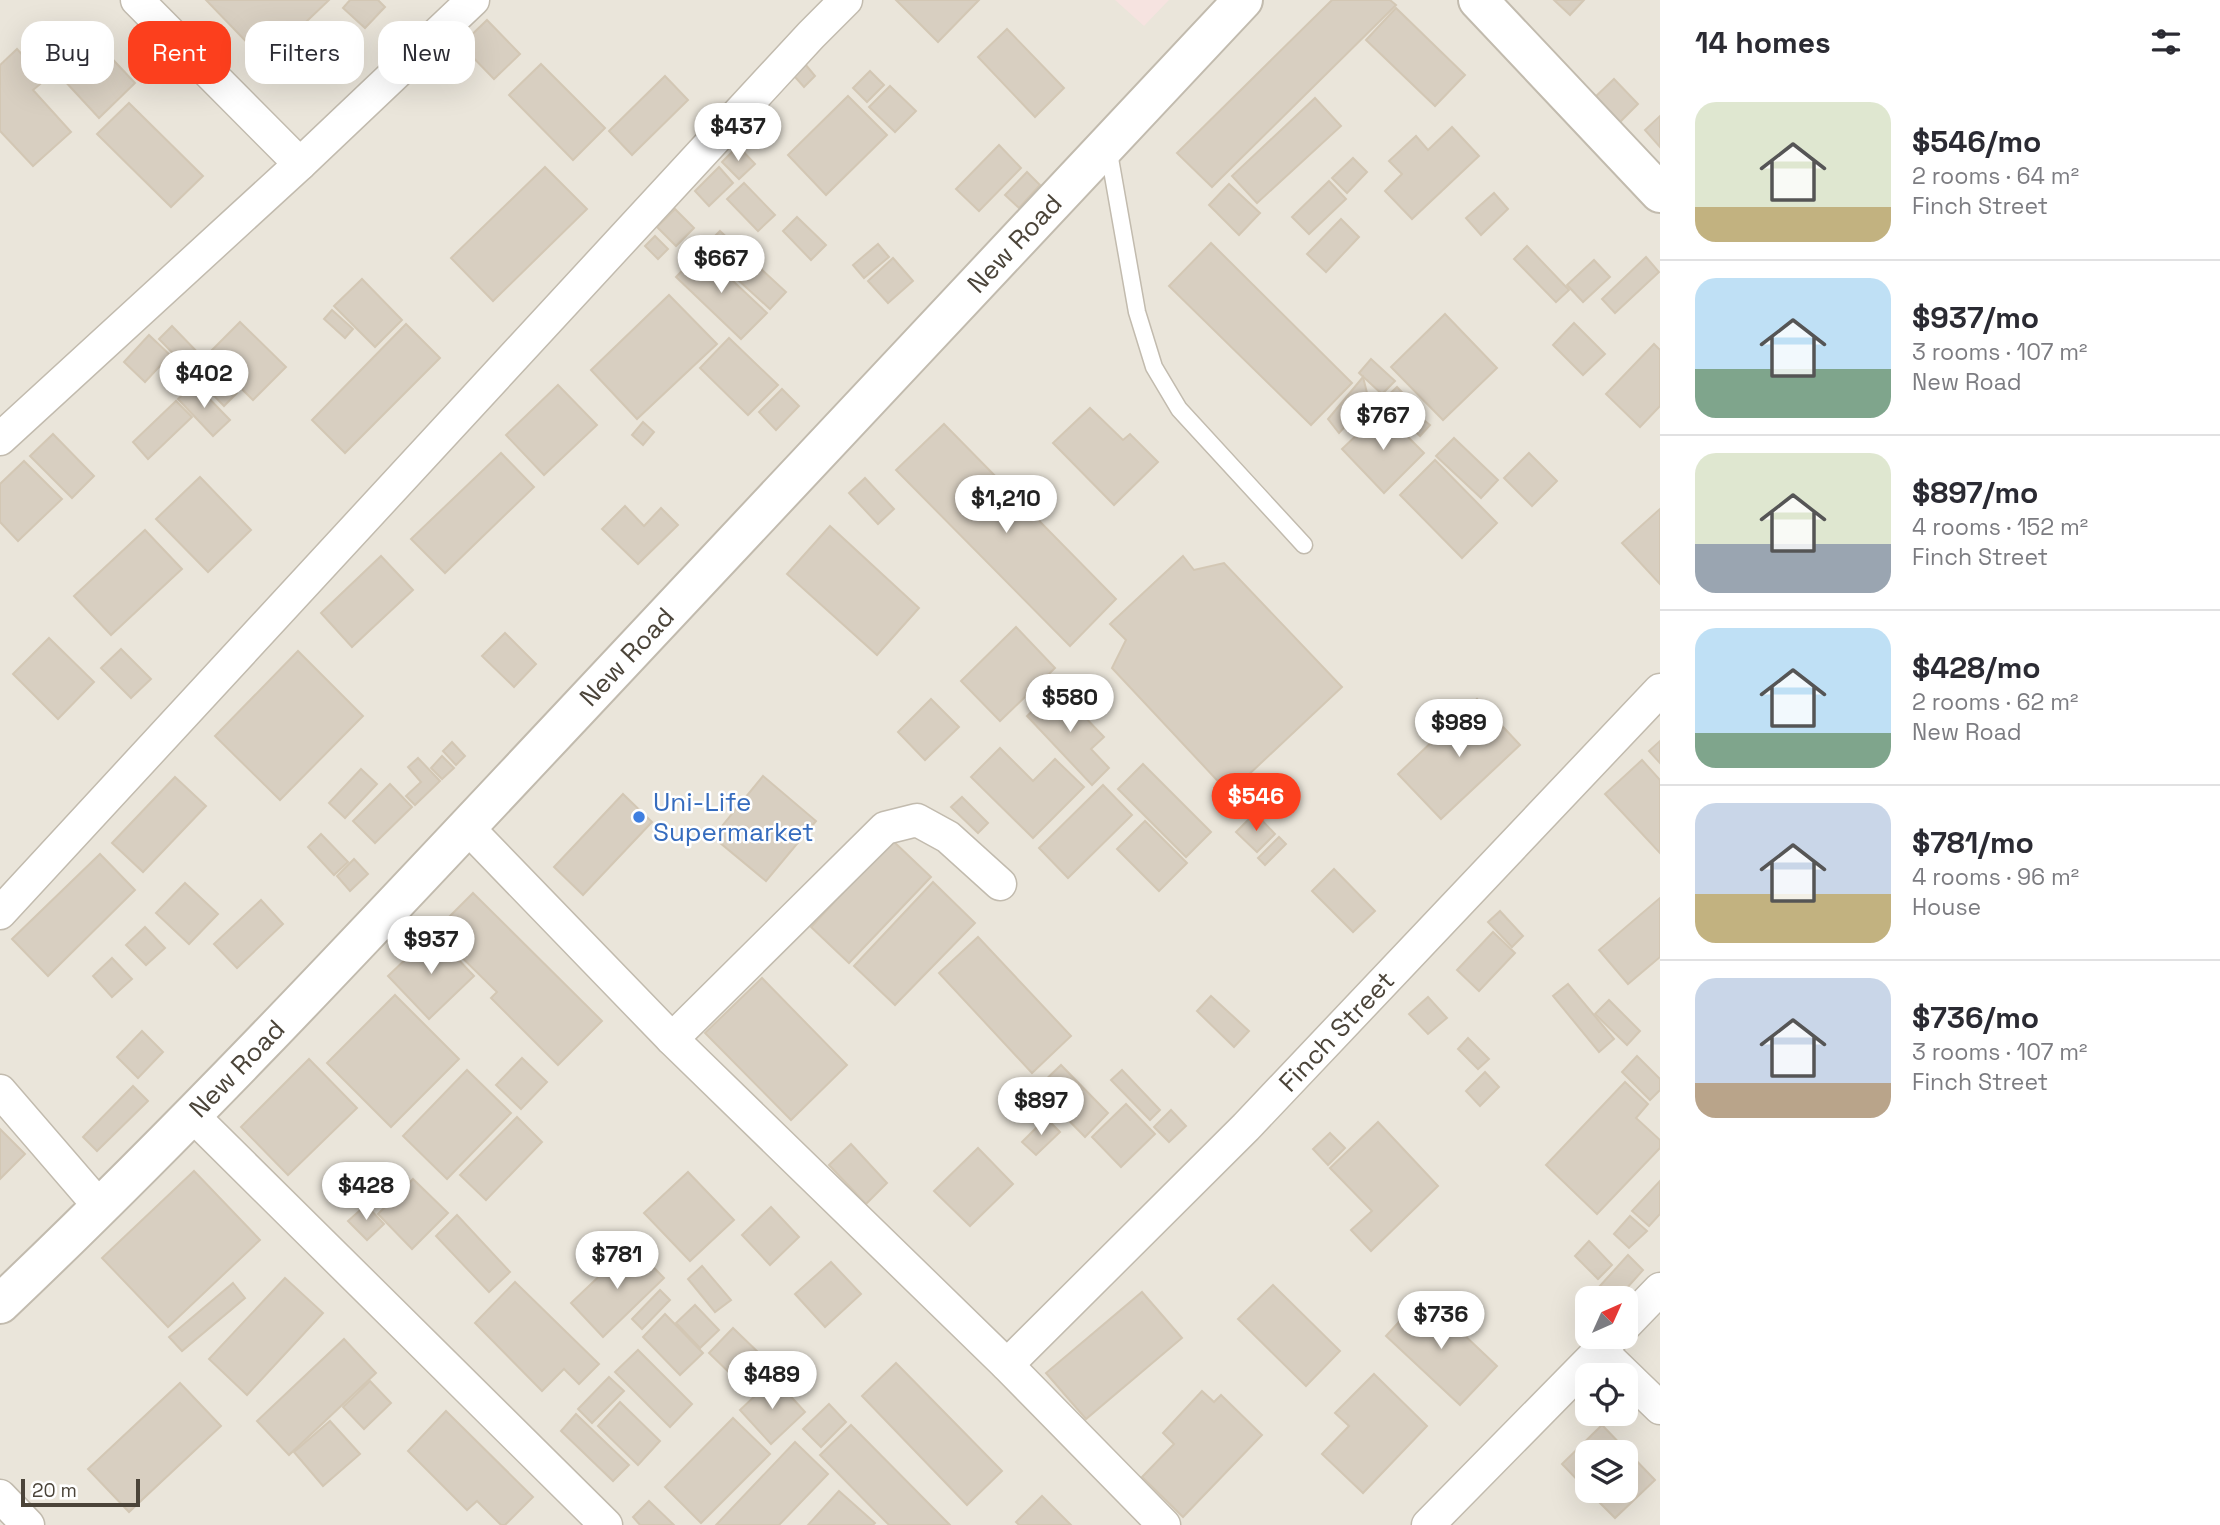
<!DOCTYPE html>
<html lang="en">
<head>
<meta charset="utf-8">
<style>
  body { margin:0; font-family:"Space Grotesk",sans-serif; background:#f2f2f3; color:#2b2b33; height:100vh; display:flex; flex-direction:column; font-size:26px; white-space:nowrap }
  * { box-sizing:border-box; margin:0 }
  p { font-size:23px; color:#7c7c81 }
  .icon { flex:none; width:38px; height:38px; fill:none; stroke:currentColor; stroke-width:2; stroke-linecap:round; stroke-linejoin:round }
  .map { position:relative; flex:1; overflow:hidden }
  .drawer { display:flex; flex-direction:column; background:#fff; width:560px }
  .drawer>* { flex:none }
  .hud { position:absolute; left:21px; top:21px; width:665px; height:63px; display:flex; gap:14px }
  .needle { width:46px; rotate:45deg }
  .tools { position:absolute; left:1575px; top:1286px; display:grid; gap:14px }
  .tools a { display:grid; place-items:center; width:63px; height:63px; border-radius:14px; background:#fff; box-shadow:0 7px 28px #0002; font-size:35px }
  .scale { position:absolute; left:21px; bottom:18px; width:119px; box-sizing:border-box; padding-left:7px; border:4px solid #4b4439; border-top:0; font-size:19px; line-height:24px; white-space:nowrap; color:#4b4439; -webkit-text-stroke:5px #fff; paint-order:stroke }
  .price { position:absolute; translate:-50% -60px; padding:0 16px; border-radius:24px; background:#fff; color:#222; font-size:23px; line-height:46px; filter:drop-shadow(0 2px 4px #0008) }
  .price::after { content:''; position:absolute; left:50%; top:42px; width:21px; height:16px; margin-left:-10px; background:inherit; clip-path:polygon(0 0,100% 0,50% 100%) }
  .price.current { background:#fc3f1d; color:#fff }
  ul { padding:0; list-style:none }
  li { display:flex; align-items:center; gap:21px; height:175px; padding:0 35px }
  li+li { border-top:2px solid #e1e1e2 }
  li span { display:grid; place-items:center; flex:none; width:196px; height:140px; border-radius:21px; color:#555 }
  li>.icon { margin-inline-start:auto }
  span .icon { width:84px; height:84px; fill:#fffc; stroke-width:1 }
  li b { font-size:30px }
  h2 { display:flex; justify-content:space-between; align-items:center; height:84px; padding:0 35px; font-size:30px }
  .chip { padding:0 24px; border-radius:21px; background:#fff; box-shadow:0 7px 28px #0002; font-size:24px; line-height:63px }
  .chip.current { background:#fc3f1d; color:#fff }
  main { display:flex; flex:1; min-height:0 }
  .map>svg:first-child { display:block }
</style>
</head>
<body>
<main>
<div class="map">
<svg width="1660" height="1525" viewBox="0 0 1660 1525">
  <rect width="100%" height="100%" fill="#f6f3ec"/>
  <!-- residential -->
  <path fill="#eae5da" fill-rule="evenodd" d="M0 0H1660V1525H0ZM1587 1298H1626V1337H1587ZM1587 1376H1626V1414H1587ZM1587 1452H1626V1491H1587Z"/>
  <!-- medical -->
  <path fill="#f6e3e0" d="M1115 0H1169L1144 26Z"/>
  <!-- building -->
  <g fill="#d8cfc1" stroke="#d3c7b4" stroke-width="2">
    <path d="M206 0H329L265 61Z"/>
    <path d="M350 0H378L385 7 365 28 343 8Z"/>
    <path d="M896 0H979L938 42Z"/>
    <path d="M1332 0H1390L1396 5 1212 187 1177 153Z"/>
    <path d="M1554 0H1584L1570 15Z"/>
    <path d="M1396 8 1465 75 1435 106 1366 40Z"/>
    <path d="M487 20 520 54 494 79 461 45Z"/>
    <path d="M1007 29 1064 88 1035 117 978 57Z"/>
    <path d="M86 31 135 83 99 118 50 65Z"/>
    <path d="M17 49 45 80 33 90 71 132 33 166 0 131V65Z"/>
    <path d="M800 58 815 76 804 87 788 69Z"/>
    <path d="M541 64 605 128 573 160 509 95Z"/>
    <path d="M870 71 884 85 867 102 853 88Z"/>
    <path d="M665 76 688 100 632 155 609 131Z"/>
    <path d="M1614 79 1638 104 1617 125 1592 100Z"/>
    <path d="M890 86 916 111 895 132 869 107Z"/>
    <path d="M848 96 887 135 826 195 788 155Z"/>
    <path d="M1315 98 1341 126 1257 203 1232 176Z"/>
    <path d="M129 103 203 176 171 207 97 134Z"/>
    <path d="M1660 116V147L1645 130Z"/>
    <path d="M1452 127 1479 156 1412 219 1385 191 1402 174 1389 161 1416 136 1428 150Z"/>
    <path d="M999 145 1021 168 979 211 956 189Z"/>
    <path d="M738 146 755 164 739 179 722 162Z"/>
    <path d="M1353 158 1367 172 1347 193 1332 178Z"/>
    <path d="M545 167 587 209 493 301 451 258Z"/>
    <path d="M719 167 733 183 709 206 695 191Z"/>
    <path d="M1027 172 1040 185 1019 208 1005 195Z"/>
    <path d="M1329 181 1346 199 1309 234 1292 217Z"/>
    <path d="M744 183 775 215 758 231 727 199Z"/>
    <path d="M1229 184 1260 213 1239 235 1209 205Z"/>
    <path d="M1494 193 1508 209 1481 235 1466 218Z"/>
    <path d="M675 209 694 228 676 246 657 227Z"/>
    <path d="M797 217 826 245 811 260 783 231Z"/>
    <path d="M1341 219 1359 237 1326 272 1307 254Z"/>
    <path d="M720 231 786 292 770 309 703 248Z"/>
    <path d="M655 236 668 249 658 259 645 246Z"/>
    <path d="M1211 243 1352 383 1311 425 1169 286Z"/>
    <path d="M878 244 889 257 864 278 853 265Z"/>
    <path d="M1527 246 1569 290 1556 302 1514 259Z"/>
    <path d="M701 251 767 313 741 339 676 277Z"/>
    <path d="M1646 257 1659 272 1615 313 1602 299Z"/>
    <path d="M893 258 913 281 888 303 868 281Z"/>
    <path d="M1594 260 1610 277 1583 302 1567 285Z"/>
    <path d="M362 279 402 320 375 347 334 306Z"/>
    <path d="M669 295 717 344 637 419 591 370Z"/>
    <path d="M332 310 353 329 345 338 324 319Z"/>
    <path d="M1445 314 1497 368 1443 420 1391 367Z"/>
    <path d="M240 322 286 367 253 400 207 355Z"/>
    <path d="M1574 323 1605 354 1583 375 1553 345Z"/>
    <path d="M406 324 440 358 345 453 312 420Z"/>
    <path d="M172 326 237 393 224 406 159 339Z"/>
    <path d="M149 335 170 355 145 382 124 362Z"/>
    <path d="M729 338 778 385 748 415 700 368Z"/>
    <path d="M1654 344 1660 350V406L1640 427 1606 394Z"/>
    <path d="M1371 359 1395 381 1382 394 1359 373Z"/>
    <path d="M1363 377 1369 401 1339 433 1328 419Z"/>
    <path d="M195 384 230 420 213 436 178 399Z"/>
    <path d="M558 385 597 425 544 475 506 435Z"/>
    <path d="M1397 387 1414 405 1401 418 1384 399Z"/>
    <path d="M782 389 799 406 776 430 759 412Z"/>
    <path d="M176 401 192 417 148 459 133 442Z"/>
    <path d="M1090 408 1123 440 1130 434 1158 462 1114 505 1053 443Z"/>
    <path d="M1382 411 1424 453 1384 493 1342 449Z"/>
    <path d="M1414 412 1430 425 1420 436 1405 422Z"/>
    <path d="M643 422 654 432 643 445 632 435Z"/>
    <path d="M944 424 1116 599 1070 646 896 470Z"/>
    <path d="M53 434 94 476 72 498 30 456Z"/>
    <path d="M1454 438 1498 480 1481 498 1436 456Z"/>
    <path d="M501 453 534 487 445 573 411 539Z"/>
    <path d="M1529 453 1557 481 1532 506 1504 478Z"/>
    <path d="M1435 460 1497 523 1462 558 1400 495Z"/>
    <path d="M24 461 62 499 18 541 0 522V484Z"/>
    <path d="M200 477 251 530 208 572 156 519Z"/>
    <path d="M865 478 894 509 878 524 849 493Z"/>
    <path d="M625 506 644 526 661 508 678 525 638 564 602 529Z"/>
    <path d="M1660 509V584L1622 543Z"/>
    <path d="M830 526 919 608 877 655 787 574Z"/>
    <path d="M145 530 182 569 111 635 74 596Z"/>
    <path d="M381 556 413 590 352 647 321 613Z"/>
    <path d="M1183 556 1194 570 1224 563 1342 687 1229 793 1112 668 1126 640 1110 624Z"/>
    <path d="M1016 627 1055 668 1000 721 961 681Z"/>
    <path d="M505 633 536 664 514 687 482 656Z"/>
    <path d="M49 638 94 682 58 719 13 674Z"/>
    <path d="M121 649 151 679 131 698 101 668Z"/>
    <path d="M298 651 363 716 280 800 215 736Z"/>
    <path d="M1057 688 1104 737 1091 749 1109 768 1092 785 1027 716Z"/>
    <path d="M931 699 959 727 925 760 898 732Z"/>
    <path d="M1477 699 1520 745 1441 819 1398 774Z"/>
    <path d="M1660 741V763L1649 751Z"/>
    <path d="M452 742 465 756 456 765 443 751Z"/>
    <path d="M1000 748 1033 781 1055 759 1084 787 1033 838 971 777Z"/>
    <path d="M442 756 454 768 442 779 431 768Z"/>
    <path d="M418 758 440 781 415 805 406 796 421 782 408 767Z"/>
    <path d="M1642 760 1660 780V853L1605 794Z"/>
    <path d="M1143 764 1211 832 1186 857 1118 789Z"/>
    <path d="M361 769 377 784 345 818 329 803Z"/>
    <path d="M763 776 816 821 766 881 713 837Z"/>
    <path d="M175 777 206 806 143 872 112 843Z"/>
    <path d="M390 784 412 807 375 843 353 821Z"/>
    <path d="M1103 785 1132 815 1068 878 1039 848Z"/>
    <path d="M623 794 652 822 583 895 554 867Z"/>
    <path d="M962 797 988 823 978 833 951 807Z"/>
    <path d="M1255 813 1275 834 1257 852 1236 832Z"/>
    <path d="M1145 821 1187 863 1159 891 1117 849Z"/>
    <path d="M321 834 348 862 334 875 308 847Z"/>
    <path d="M1279 837 1286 844 1265 865 1258 858Z"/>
    <path d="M892 840 931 877 849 963 811 927Z"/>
    <path d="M100 854 135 890 48 976 12 939Z"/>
    <path d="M354 859 368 874 350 891 337 876Z"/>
    <path d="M1334 869 1375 911 1353 932 1312 891Z"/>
    <path d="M933 882 975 923 895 1005 854 966Z"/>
    <path d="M185 883 218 914 189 944 156 913Z"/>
    <path d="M473 893 602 1021 558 1065 491 998 497 992 435 931Z"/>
    <path d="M1660 898V957L1628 984 1599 950Z"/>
    <path d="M261 900 283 924 237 968 214 944Z"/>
    <path d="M1500 911 1523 936 1512 947 1488 922Z"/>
    <path d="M145 927 165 948 146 965 126 945Z"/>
    <path d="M1493 932 1515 953 1479 991 1457 970Z"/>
    <path d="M433 933 474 976 429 1019 388 976Z"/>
    <path d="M978 937 1071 1036 1032 1073 939 973Z"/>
    <path d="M112 958 132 979 112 997 93 976Z"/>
    <path d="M762 978 847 1065 791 1120 705 1033Z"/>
    <path d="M1568 984 1614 1039 1599 1052 1553 996Z"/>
    <path d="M395 995 459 1059 391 1127 327 1063Z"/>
    <path d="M1211 996 1249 1031 1234 1047 1197 1011Z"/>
    <path d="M1428 997 1447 1018 1428 1034 1409 1014Z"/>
    <path d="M1609 1000 1640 1031 1627 1045 1595 1014Z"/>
    <path d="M142 1031 163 1052 138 1078 117 1057Z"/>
    <path d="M1468 1038 1489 1059 1478 1069 1458 1049Z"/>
    <path d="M1637 1056 1660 1079V1090L1650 1100 1622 1072Z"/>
    <path d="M522 1058 547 1082 521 1109 496 1085Z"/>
    <path d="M309 1059 357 1108 288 1175 241 1127Z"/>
    <path d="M1061 1065 1108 1113 1085 1137 1037 1088Z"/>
    <path d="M467 1070 511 1113 447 1179 403 1136Z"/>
    <path d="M1122 1070 1160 1110 1150 1120 1111 1080Z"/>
    <path d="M1485 1072 1499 1087 1480 1106 1466 1091Z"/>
    <path d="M1625 1082 1648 1104 1636 1118 1660 1140V1148L1597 1214 1546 1165Z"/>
    <path d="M133 1086 148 1101 97 1151 83 1137Z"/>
    <path d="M1126 1104 1155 1134 1121 1167 1092 1137Z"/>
    <path d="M1171 1110 1186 1126 1169 1142 1154 1127Z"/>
    <path d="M517 1117 542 1142 486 1200 460 1175Z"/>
    <path d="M1046 1118 1060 1132 1036 1155 1022 1142Z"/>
    <path d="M1378 1122 1438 1186 1371 1251 1351 1230 1372 1211 1330 1168Z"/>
    <path d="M0 1129 25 1154 0 1179Z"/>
    <path d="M1330 1133 1345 1148 1328 1165 1313 1149Z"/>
    <path d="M851 1144 887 1183 866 1204 829 1165Z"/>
    <path d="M978 1148 1013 1184 970 1226 934 1191Z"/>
    <path d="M194 1171 260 1240 168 1327 102 1258Z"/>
    <path d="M688 1172 734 1220 690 1261 644 1213Z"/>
    <path d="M413 1179 448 1213 412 1249 378 1214Z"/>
    <path d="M1660 1181V1214L1649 1226 1632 1211Z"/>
    <path d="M366 1205 384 1224 367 1240 348 1221Z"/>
    <path d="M771 1207 799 1237 770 1265 742 1235Z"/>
    <path d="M457 1215 510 1272 489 1292 436 1236Z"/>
    <path d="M1630 1216 1647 1231 1629 1248 1614 1234Z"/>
    <path d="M1589 1241 1612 1265 1598 1279 1575 1256Z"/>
    <path d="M632 1245 664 1278 603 1337 571 1303Z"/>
    <path d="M1628 1255 1643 1270 1618 1298H1611L1599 1287Z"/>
    <path d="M831 1262 861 1294 825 1327 795 1294Z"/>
    <path d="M702 1266 731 1300 715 1312 688 1279Z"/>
    <path d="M285 1278 323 1313 247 1395 209 1359Z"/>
    <path d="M515 1282 599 1364 579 1384 564 1369 542 1391 475 1323Z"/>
    <path d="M233 1283 245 1298 182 1351 169 1337Z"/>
    <path d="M1273 1285 1340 1351 1306 1386 1238 1319Z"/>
    <path d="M660 1290 670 1300 642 1329 632 1319Z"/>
    <path d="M1142 1292 1182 1338 1086 1419 1046 1373Z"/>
    <path d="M1423 1296 1497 1366 1460 1405 1386 1336Z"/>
    <path d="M695 1305 719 1330 700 1348 676 1323Z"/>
    <path d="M665 1314 703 1353 680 1375 643 1337Z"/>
    <path d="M733 1328 761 1355 737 1380 709 1353Z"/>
    <path d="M344 1339 376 1373 289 1455 257 1421Z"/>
    <path d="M638 1350 692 1404 670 1427 615 1372Z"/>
    <path d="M896 1363 1002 1471 967 1505 862 1396Z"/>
    <path d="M1374 1374 1427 1426 1363 1493 1322 1454 1349 1426 1335 1413Z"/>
    <path d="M609 1377 624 1391 592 1423 578 1409Z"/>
    <path d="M774 1378 805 1412 771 1444 740 1410Z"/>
    <path d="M370 1381 391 1403 364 1429 343 1407Z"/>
    <path d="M180 1383 221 1426 129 1512 88 1469Z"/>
    <path d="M1202 1391 1214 1402 1221 1395 1262 1435 1183 1517 1142 1477 1174 1444 1163 1433Z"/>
    <path d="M620 1402 660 1441 638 1465 598 1426Z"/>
    <path d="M829 1404 846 1422 821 1447 803 1429Z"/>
    <path d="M446 1411 533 1497 505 1525H501L477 1501 467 1510 408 1451Z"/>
    <path d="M576 1414 629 1465 613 1481 561 1431Z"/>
    <path d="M733 1418 770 1454 701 1523 665 1487Z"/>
    <path d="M330 1421 360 1454 323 1486 294 1452Z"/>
    <path d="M851 1425 950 1525H889L820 1455Z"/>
    <path d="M1602 1425 1655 1480 1615 1518 1588 1491H1626V1452H1587V1490L1562 1464Z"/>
    <path d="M795 1442 828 1474 779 1525H716Z"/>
    <path d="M839 1491 875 1523 873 1525H808Z"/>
    <path d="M1042 1496 1071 1525H1019L1016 1522Z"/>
    <path d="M649 1501 674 1525H640L633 1517Z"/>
  </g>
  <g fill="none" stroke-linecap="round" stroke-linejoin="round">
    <defs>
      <path id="service" d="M1108 147 1137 312 1154 367 1179 409 1304 545"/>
      <g id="minor">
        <path d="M137 0 300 164"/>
        <path d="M0 439 300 164 473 0"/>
        <path d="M467 827 672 1039 1007 1365 1164 1525"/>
        <path d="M0 913 811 35 846 0"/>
        <path d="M672 1039 885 828 917 820 948 837 1000 884"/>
        <path d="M0 1091 101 1208"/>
        <path d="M192 1115 606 1525"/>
        <path d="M1626 1324 1660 1289"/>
        <path d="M1600 1350 1660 1408"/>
        <path id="s1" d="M1007 1365 1246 1127 1660 690"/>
        <path d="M0 1496 28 1525"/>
        <path d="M1428 1525 1613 1337"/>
      </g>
      <g id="tertiary">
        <path d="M1478 0 1660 193"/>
        <path id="s2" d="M0 1304C199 1115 386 913 574 713 797 475 1020 238 1243 0"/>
      </g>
    </defs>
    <!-- service casing -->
    <use href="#service" stroke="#c2bbae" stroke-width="19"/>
    <!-- minor casing -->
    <use href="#minor" stroke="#c2bbae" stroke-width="35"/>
    <!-- tertiary casing -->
    <use href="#tertiary" stroke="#c2bbae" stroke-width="42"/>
    <!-- service -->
    <use href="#service" stroke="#fff" stroke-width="16"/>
    <!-- minor -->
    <use href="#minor" stroke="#fff" stroke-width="32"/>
    <!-- tertiary -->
    <use href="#tertiary" stroke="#fff" stroke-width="38"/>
  </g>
  <!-- markers -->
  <circle fill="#3f7fe0" stroke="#fff" stroke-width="2.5" cx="639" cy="817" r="7"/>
  <g text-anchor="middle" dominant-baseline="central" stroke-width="5" stroke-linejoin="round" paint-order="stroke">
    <!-- street labels -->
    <g font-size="26" fill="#4b4439" stroke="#fff">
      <text stroke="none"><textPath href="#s2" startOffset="1468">New Road</textPath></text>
      <text stroke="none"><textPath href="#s2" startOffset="901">New Road</textPath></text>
      <text stroke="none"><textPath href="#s1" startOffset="469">Finch Street</textPath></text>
      <text stroke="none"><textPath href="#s2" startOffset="334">New Road</textPath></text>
    </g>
    <!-- shop labels -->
    <g font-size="26" fill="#366cbe" stroke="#fff" text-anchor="start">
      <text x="653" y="802">Uni-Life<tspan x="653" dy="30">Supermarket</tspan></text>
    </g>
  </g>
</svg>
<div class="tools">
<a><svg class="needle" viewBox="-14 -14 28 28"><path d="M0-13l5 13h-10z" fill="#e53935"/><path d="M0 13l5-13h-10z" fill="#7c7c81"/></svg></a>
<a><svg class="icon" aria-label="locate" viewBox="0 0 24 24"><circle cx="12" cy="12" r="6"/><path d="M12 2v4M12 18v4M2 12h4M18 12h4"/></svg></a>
<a><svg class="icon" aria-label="layers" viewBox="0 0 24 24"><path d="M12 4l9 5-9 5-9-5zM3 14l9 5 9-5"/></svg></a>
</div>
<div class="scale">20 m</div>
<b class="price" style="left:738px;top:163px">$437</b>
<b class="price" style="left:721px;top:295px">$667</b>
<b class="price" style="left:204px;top:410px">$402</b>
<b class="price" style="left:1383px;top:452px">$767</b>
<b class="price" style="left:1006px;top:535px">$1,210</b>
<b class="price" style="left:1070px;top:734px">$580</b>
<b class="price" style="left:1459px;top:759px">$989</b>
<b class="price current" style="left:1256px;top:833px">$546</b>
<b class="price" style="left:431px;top:976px">$937</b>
<b class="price" style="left:1041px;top:1137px">$897</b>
<b class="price" style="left:366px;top:1222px">$428</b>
<b class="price" style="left:617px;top:1291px">$781</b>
<b class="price" style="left:1441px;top:1351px">$736</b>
<b class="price" style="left:772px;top:1411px">$489</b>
<div class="hud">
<a class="chip">Buy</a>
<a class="chip current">Rent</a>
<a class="chip">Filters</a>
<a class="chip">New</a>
</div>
</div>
<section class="drawer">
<h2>14 homes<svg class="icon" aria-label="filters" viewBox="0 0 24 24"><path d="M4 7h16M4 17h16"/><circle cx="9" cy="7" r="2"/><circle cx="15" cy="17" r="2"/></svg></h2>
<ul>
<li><span style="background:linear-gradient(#dfe7d0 75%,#c2b280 0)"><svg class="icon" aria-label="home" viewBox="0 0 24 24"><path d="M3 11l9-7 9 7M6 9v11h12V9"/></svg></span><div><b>$546/mo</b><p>2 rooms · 64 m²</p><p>Finch Street</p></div></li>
<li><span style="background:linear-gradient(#bfe0f5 65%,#7fa58c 0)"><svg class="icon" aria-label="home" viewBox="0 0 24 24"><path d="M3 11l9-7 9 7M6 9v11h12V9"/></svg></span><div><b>$937/mo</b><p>3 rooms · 107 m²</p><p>New Road</p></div></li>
<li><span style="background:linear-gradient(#dfe7d0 65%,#9aa5b1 0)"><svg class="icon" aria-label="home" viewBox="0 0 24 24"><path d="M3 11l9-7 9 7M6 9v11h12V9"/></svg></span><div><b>$897/mo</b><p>4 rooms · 152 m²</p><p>Finch Street</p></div></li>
<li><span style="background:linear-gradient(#bfe0f5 75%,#7fa58c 0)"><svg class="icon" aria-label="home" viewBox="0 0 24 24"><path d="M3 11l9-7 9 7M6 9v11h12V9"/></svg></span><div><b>$428/mo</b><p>2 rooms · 62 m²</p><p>New Road</p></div></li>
<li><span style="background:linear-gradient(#c9d6e8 65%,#c2b280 0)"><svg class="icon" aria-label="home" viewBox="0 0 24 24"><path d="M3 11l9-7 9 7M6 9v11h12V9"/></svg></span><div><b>$781/mo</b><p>4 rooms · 96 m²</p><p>House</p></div></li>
<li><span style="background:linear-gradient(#c9d6e8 75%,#b9a48a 0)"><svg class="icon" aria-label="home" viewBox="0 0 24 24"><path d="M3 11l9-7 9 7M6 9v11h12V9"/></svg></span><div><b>$736/mo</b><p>3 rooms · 107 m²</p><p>Finch Street</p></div></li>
</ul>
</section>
</main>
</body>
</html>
